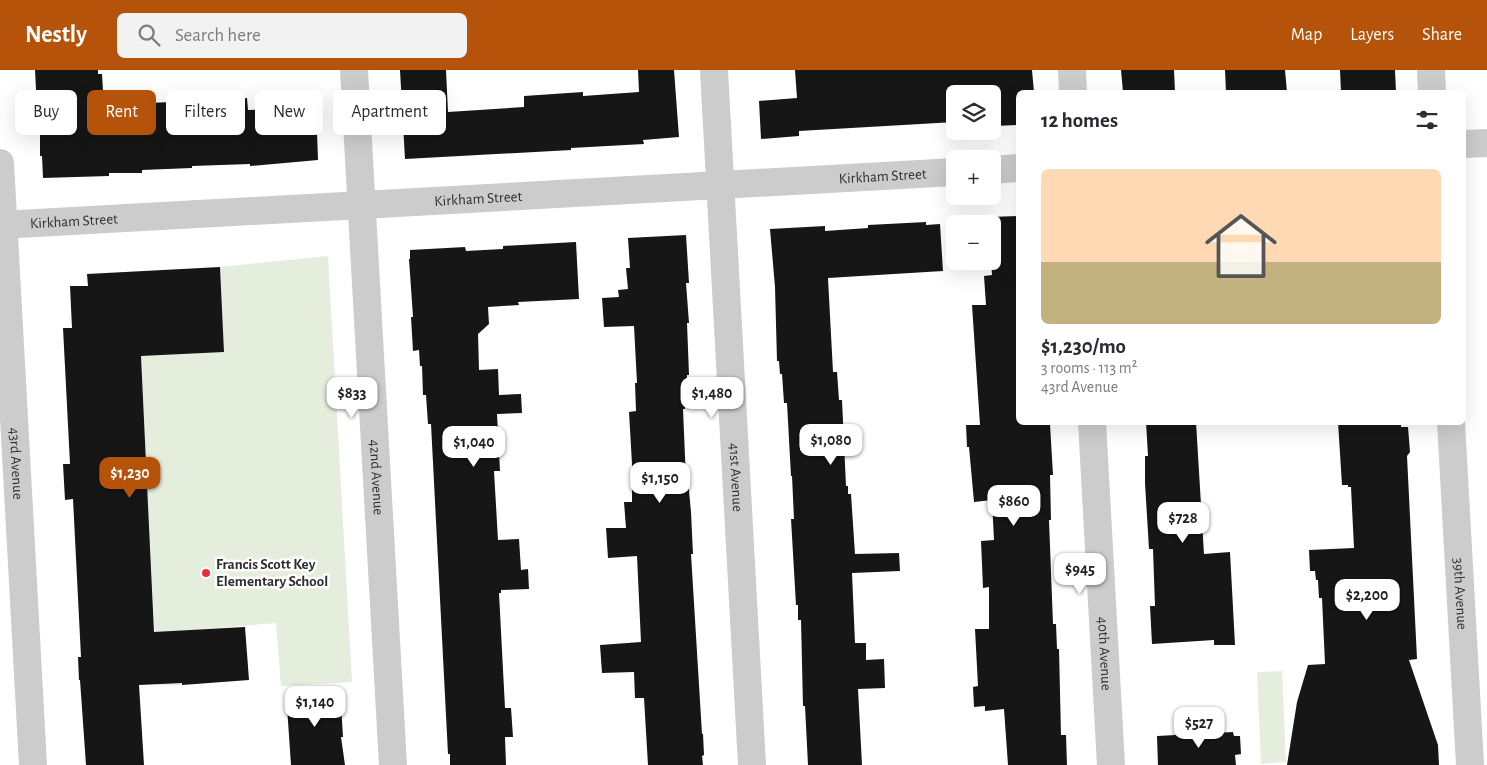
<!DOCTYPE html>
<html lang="en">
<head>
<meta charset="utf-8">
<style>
  body { margin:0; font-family:"Alegreya Sans",sans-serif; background:#f2f2f3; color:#2b2b33; height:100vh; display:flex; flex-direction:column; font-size:19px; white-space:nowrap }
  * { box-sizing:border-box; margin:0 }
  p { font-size:16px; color:#7c7c81 }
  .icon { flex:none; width:28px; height:28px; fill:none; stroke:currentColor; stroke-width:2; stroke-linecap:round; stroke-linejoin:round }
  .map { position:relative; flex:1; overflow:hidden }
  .side { position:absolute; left:1016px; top:20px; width:450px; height:335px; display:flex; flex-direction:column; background:#fff; border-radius:8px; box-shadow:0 5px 20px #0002 }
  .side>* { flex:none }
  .banner { position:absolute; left:15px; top:20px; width:475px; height:45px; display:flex; gap:10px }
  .buttons { position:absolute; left:946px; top:15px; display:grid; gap:10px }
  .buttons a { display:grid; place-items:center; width:55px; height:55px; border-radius:8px; background:#fff; box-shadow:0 5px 20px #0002; font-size:25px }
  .price { position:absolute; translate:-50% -42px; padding:0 11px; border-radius:10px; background:#fff; color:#222; font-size:16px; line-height:32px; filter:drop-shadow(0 1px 2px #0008) }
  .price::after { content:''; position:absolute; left:50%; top:30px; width:15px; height:11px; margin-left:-8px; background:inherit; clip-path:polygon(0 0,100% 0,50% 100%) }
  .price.selected { background:#b45309; color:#fff }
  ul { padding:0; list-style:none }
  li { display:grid; align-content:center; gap:10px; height:265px; padding:0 25px }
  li+li { border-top:1px solid #e1e1e2 }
  li span { display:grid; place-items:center; height:155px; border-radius:8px; color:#555 }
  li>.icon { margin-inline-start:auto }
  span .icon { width:90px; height:90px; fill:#fffc; stroke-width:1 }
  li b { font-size:21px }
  h2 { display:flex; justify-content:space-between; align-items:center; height:60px; padding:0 25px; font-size:21px }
  .tag { padding:0 18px; border-radius:8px; background:#fff; box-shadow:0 5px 20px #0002; font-size:18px; line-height:45px }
  .tag.selected { background:#b45309; color:#fff }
  header { display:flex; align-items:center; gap:30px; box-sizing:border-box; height:70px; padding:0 25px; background:#b45309; color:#fff }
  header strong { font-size:24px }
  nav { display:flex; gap:28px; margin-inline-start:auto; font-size:18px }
  .search { width:350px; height:45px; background:#f2f2f3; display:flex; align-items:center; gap:12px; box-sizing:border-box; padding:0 18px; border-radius:8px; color:#7c7c81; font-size:19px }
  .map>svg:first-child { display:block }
</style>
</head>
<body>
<header>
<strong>Nestly</strong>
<div class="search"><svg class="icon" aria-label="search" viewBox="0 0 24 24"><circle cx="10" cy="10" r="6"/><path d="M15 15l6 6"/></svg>Search here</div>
<nav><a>Map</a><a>Layers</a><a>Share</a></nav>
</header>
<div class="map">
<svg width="1487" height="695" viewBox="0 0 1487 695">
  <rect width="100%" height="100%" fill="#fff"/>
  <!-- green -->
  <g fill="#e5eddd">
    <path d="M328 186 352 612 281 616 276 553 180 561 182 615H157L141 286 224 282 220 197Z"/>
    <path d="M1282 601 1286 692 1261 694 1257 602Z"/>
  </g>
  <!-- building -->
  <g fill="#161616">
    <path d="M35 0H98V4H102L104 37 147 36 146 33 174 32 175 35 218 33V30L247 28 248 40 291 38V34L316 33 318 90 250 96V94L192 96V98L142 100V103H109V106L43 108 42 86H40V57H38Z"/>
    <path d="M400 0H446L448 42 524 37V26L583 22V26L639 22 638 0H674L679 67 643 70 644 74 571 78V80L405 89Z"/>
    <path d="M795 0H1032L1034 22H1019V55L992 56V24H955V52L799 61V66L761 69 759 31 797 28Z"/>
    <path d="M1121 0H1174L1175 22H1123Z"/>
    <path d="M1225 0H1285L1287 22H1226Z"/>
    <path d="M1340 0H1395L1396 22H1341Z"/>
    <path d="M1019 146V352H1046V354H1050L1053 405H1050L1051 450H1049L1053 554H1056L1057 579H1059L1061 665H1066L1067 695H1008L1004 639 985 641V636L974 637 973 617 978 616 975 559H989V517L983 518 981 471 994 470 992 430 974 432 969 377H967L966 355H980L972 235H986L984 206 992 205 991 191H992V154H989V147Z"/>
    <path d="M926 152V155L940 154 943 201 828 208 833 302H837L839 330H842L846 416H848V424H851L855 484 899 483 900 501 852 503 855 573H866V590L884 589 885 618 858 619 862 695H808L805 636H803L801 550H798V535H796L791 449H794L792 406H791L787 333H784L782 304H780L779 291H777L775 217 770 159 825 156V161L868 158V155Z"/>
    <path d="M686 165 689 213H686L689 253H687L689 305H687V310H686V324H684L685 339H683L686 410H688L691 442 693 484H691L702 664H703L704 685 702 686 703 695H648L644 628H635L634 602 602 603 600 575 641 572 637 486 608 488 606 458H626L624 432H632V394L629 342 636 341 635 313H637L634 256 604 257 602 228 619 227 618 220 628 219 626 198H630L628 168Z"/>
    <path d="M576 172 579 229 518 232 519 235 488 237 489 254 478 264 479 300 498 299 499 325 521 324 522 343 497 344 500 401H494L498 470 519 469 521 500 528 499 529 519 501 520V523H499L505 638H511L513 667H505L506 695H450V684H448L431 354H428L426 325H423L422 296H420L419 280 413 281 411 247H413L409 189H410V180L465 177 466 181 503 179V176Z"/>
    <path d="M220 197 224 282 141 286 154 562 245 557 249 610 182 615V613L139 615 144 695H86L80 610H79L78 587H81L73 429 65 430 63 394H70L63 258H72L70 216H88L87 204Z"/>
    <path d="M1146 352H1196L1204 484 1230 482 1235 575H1214V570L1152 574 1150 536H1155L1153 479H1149L1145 413V386H1148Z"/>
    <path d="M1338 352H1401V357H1408L1410 382 1407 386 1417 589 1409 590 1438 675 1439 695H1287L1297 632 1308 595 1325 594 1322 528H1319L1318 510H1316L1315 501H1310L1309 480 1354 478 1351 417H1348V415H1342Z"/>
    <path d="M335 619 336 621H337L338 634H341L343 667H341L345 695H291L286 622Z"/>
    <path d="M1233 662 1234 666H1240L1241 684 1235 685 1236 695H1158L1157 666Z"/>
  </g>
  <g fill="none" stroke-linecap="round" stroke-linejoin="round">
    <!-- minor -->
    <g stroke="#ccc" stroke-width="28">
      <path id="s1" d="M354 0 393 695"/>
      <path id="s2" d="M714 0 752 695"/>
      <path d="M1072 0 1073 22"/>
      <path d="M1431 0 1432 22"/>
      <path d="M1464 74 1487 73"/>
      <path id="s3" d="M0 93 33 695"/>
      <path d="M992 100 1019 98"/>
      <path id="s4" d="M0 155 955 102"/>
      <path id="s5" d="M1092 352 1111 695"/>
      <path id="s6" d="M1451 352 1470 695"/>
    </g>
  </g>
  <!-- markers -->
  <circle fill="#e82f3e" stroke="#fff" stroke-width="2" cx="206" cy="503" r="5"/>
  <g text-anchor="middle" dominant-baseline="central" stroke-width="5" stroke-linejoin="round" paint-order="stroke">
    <!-- street labels -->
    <g font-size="15" fill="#2f2f2f" stroke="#fff">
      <text stroke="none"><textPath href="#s4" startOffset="884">Kirkham Street</textPath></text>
      <text stroke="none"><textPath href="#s4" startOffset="479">Kirkham Street</textPath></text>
      <text stroke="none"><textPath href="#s4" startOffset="74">Kirkham Street</textPath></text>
      <text stroke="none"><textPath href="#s3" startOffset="301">43rd Avenue</textPath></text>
      <text stroke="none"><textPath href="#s1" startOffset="408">42nd Avenue</textPath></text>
      <text stroke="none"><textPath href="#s2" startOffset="408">41st Avenue</textPath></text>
      <text stroke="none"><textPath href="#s6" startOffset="172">39th Avenue</textPath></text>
      <text stroke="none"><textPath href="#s5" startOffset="232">40th Avenue</textPath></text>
    </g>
    <!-- poi labels -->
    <g font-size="15" font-weight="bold" fill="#2f2f2f" stroke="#fff" text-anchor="start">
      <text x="216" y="494">Francis Scott Key<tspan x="216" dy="17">Elementary School</tspan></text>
    </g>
  </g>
</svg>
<div class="buttons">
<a><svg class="icon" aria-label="layers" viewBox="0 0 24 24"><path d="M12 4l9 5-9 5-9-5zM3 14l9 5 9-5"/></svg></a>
<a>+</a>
<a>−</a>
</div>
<b class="price" style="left:352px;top:349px">$833</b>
<b class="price" style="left:712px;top:349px">$1,480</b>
<b class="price" style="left:831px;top:396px">$1,080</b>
<b class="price" style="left:474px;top:398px">$1,040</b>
<b class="price selected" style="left:130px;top:429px">$1,230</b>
<b class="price" style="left:660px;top:434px">$1,150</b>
<b class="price" style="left:1014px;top:457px">$860</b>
<b class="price" style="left:1183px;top:474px">$728</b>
<b class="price" style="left:1080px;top:525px">$945</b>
<b class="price" style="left:1367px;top:551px">$2,200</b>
<b class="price" style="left:315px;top:658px">$1,140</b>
<b class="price" style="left:1199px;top:679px">$527</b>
<div class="banner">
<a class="tag">Buy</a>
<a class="tag selected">Rent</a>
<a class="tag">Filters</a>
<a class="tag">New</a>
<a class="tag">Apartment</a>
</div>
<section class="side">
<h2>12 homes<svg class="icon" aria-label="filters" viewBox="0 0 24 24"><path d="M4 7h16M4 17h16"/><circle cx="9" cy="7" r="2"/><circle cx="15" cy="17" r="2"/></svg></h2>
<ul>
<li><span style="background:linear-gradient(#ffd9b3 60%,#c2b280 0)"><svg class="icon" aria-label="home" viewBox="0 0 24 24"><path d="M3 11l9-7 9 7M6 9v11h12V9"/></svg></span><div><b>$1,230/mo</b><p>3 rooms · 113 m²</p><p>43rd Avenue</p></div></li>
</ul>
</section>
</div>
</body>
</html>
